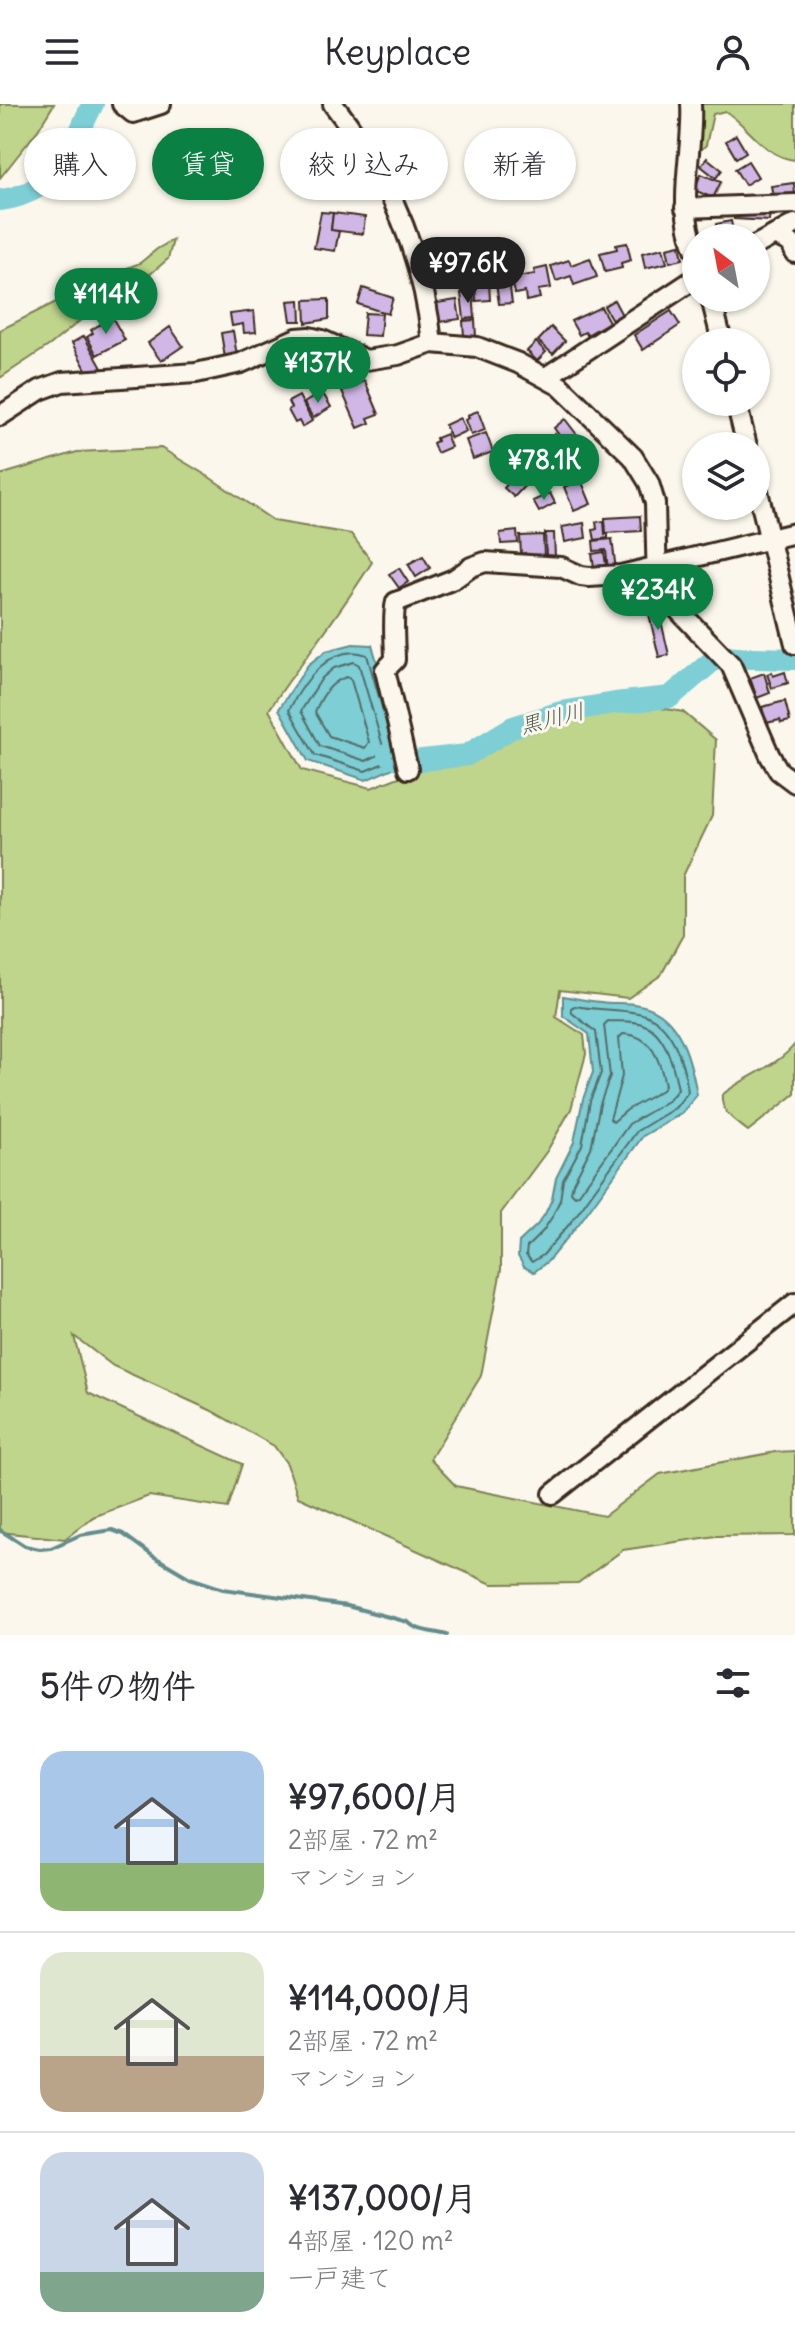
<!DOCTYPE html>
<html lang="ja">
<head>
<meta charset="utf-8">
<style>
  body { margin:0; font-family:Delius,"Klee One",sans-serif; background:#f2f2f3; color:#2b2b33; height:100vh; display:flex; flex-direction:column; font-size:30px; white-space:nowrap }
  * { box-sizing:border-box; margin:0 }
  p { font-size:26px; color:#7c7c81 }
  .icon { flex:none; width:44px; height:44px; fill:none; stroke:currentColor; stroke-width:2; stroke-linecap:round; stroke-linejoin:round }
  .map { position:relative; height:1531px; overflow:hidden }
  .panel { display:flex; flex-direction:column; background:#fff; flex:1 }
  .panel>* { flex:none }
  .banner { position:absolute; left:24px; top:24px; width:748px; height:72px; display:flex; gap:16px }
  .needle { width:52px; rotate:328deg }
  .fabs { position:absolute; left:682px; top:120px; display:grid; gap:16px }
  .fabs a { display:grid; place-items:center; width:88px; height:88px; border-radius:50%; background:#fff; box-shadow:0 2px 6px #0004; font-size:40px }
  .price { position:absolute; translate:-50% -68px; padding:0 18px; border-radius:28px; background:#0b8043; color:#fff; font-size:26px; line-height:52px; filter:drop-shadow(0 2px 4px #0008) }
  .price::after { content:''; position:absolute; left:50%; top:48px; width:24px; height:18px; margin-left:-12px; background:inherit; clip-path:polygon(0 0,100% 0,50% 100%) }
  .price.active { background:#222; color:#fff }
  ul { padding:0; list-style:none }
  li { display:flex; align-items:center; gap:24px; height:200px; padding:0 40px }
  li+li { border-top:2px solid #e1e1e2 }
  li span { display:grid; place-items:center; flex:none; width:224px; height:160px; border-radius:24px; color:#555 }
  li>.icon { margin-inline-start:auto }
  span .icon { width:96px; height:96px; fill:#fffc; stroke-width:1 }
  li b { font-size:34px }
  h2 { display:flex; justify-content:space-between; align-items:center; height:96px; padding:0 40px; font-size:34px }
  .tag { padding:0 28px; border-radius:36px; background:#fff; box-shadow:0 2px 6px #0004; font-size:28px; line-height:72px }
  .tag.active { background:#0b8043; color:#fff }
  header { display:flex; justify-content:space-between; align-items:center; height:104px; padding:0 40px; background:#fff; font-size:36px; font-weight:600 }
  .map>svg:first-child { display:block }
</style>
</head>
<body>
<header><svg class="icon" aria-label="menu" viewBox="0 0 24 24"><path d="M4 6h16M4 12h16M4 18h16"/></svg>Keyplace<svg class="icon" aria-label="person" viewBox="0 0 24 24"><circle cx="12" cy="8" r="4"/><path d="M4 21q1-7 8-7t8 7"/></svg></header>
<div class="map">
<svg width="795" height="1531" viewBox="0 0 795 1531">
  <rect width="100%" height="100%" fill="#fbf7ec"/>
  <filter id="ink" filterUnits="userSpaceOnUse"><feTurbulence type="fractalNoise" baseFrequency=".0125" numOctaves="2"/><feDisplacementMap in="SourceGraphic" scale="16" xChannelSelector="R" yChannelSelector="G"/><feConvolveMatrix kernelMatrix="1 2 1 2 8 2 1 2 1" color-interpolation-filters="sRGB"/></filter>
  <g filter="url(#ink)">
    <!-- green -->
    <g fill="#bfd58b" stroke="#7d8054" stroke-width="2">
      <path d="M0 0H54L38 26 0 74Z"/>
      <path d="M693 0H795V56C764 53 749 22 725 7L713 10 706 41 702 45 697 43Z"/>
      <path d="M173 136 168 155 134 184 87 211 50 241 0 274V226L112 170 140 159 157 145Z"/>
      <path d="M161 344 209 373 274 417 351 430 372 458C340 510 302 556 269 606L302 666 371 684 422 664 467 660 508 630 638 600 683 608 716 636 712 712 683 772V831L661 871 628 894 560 886 556 913 584 931 586 950 571 1005 547 1047 501 1109V1166L481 1272 430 1355 456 1382 604 1412 660 1370 775 1348 795 1347V1431L716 1432 623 1446 578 1479 492 1480 298 1393 287 1360 274 1342 210 1306 113 1262 74 1232 88 1289 242 1360 228 1404 149 1392 93 1413 65 1435 0 1428V371L77 348Z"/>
      <path d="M795 940V990L748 1027C736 1017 720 1009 722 991 744 972 776 964 795 940Z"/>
    </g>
    <!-- water -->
    <g fill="#7dced5" stroke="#638c8c" stroke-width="2">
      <path d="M353 540 372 541 407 658 366 676 308 657 279 605 308 561 326 547Z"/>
      <path d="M563 892C575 894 588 897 601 898 613 900 626 898 639 901 680 908 691 956 697 991L681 1010 643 1032 578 1121 548 1157 534 1168 524 1163 518 1152 519 1138 537 1121 545 1110 552 1095 556 1074 574 1038 583 995 593 968 589 930 563 912Z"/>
    </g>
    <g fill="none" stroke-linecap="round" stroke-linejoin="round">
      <!-- shore -->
      <g stroke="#556c67" stroke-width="2">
        <path d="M354 558 359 561 384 646 382 649 366 657 320 642 301 607 322 574 334 564Z"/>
        <path d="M347 573 351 576 369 638 365 644 329 632 315 608C321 593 331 577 347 573Z"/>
        <path d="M383 607 367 551C331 537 303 579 289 606L315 651 365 667 394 655"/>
        <path d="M575 902C596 906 617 905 638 909 672 915 684 958 688 988L675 1004 637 1027 572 1117 543 1151 532 1158 526 1151 527 1143 543 1127 552 1113 560 1096 563 1076 582 1041 590 997 601 969 596 928 572 909 571 904Z"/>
        <path d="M608 917C621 918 635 916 647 922 667 932 674 965 678 985L669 996 629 1020 579 1090 575 1092 571 1088 573 1079 591 1044 600 1000 610 972 604 921Z"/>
        <path d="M623 930C652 931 660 956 665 981L662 986 627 1006 613 1018 610 1015 622 972 619 934Z"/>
      </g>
      <!-- stream -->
      <path stroke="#638c8c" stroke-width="4" d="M0 1426 25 1442 40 1445 51 1444 80 1431 112 1426 123 1430 153 1452 190 1474 223 1485 347 1502 408 1518C418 1528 434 1527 447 1531"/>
      <!-- river -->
      <g stroke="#7dced5" stroke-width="22">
        <path d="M0 96C27 93 55 77 68 53 78 36 83 17 93 0"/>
        <path d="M388 650 405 658 467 651 513 623 561 608 615 599 670 593 717 553 795 555"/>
      </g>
    </g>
    <!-- building -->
    <g fill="#d1b7e6" stroke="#3b2a1e" stroke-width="2">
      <path d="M736 31 746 48 736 54 726 37Z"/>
      <path d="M707 54 722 66 716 74 701 62Z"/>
      <path d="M748 57 758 73 745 81 735 65Z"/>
      <path d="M701 70 721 78 713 94 694 86Z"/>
      <path d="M794 79 795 90 773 92 771 82Z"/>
      <path d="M735 104 770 106 769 117 734 115Z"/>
      <path d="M321 108 333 109 331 126 339 127 335 147 314 144Z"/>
      <path d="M333 109 365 113 363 130 331 126Z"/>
      <path d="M731 117 734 132 718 134 716 120Z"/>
      <path d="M627 139 631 156 621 159 622 164 605 168 600 149 617 145 616 141Z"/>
      <path d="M680 141 683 155 670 158 667 144Z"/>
      <path d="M663 144 667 159 645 164 642 149Z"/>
      <path d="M590 154 597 173 574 181 571 172 556 177 551 162 569 156 571 161Z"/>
      <path d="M547 163 551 184 538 186 540 194 526 197 525 188 515 190 512 174 535 170 534 166Z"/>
      <path d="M509 177 512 199 499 200 496 179Z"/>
      <path d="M475 178H489L490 196 476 197Z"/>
      <path d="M363 184 393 194 388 210 358 200Z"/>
      <path d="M473 188 475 214 464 215 461 189Z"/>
      <path d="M329 195V215L306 219 305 196Z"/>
      <path d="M300 196 301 217H291L288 197Z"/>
      <path d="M457 196 460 215 439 218 437 199Z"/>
      <path d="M614 196 622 211 612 216 604 202Z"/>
      <path d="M601 203 609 218 587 231 585 228 579 231 571 217Z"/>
      <path d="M254 207 256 228 244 229 243 220 232 222 230 210Z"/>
      <path d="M671 207 680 221 643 246 634 231Z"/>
      <path d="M365 209 382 210 380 232 363 231Z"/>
      <path d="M112 213 125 236 97 251 87 233 93 229 91 226Z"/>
      <path d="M475 216 476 233H464L463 217Z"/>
      <path d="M170 223 183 242 161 257 148 239Z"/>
      <path d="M551 223 565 237 553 250 538 237Z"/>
      <path d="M233 227 237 252 225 254 221 229Z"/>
      <path d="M84 232 102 264 89 271 72 239Z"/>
      <path d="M536 238 546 248 537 257 527 247Z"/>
      <path d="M307 250 310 273 290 277 286 253Z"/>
      <path d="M357 260 363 275 353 280 346 265Z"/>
      <path d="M365 277 379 310 368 314 370 319 358 324 342 287Z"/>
      <path d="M322 288 331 303 313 314 304 299Z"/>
      <path d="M299 292 312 317 302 323 299 317 295 319 288 306 291 304 288 298Z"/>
      <path d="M478 307 485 326 471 331 465 316 469 314 467 311Z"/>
      <path d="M460 314 466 327 451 334 445 321Z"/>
      <path d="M565 315 578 332 566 341 554 324Z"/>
      <path d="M486 329 493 348 473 355 466 336Z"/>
      <path d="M446 330 451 343 437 349 433 339 437 337 436 334Z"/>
      <path d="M555 330 563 340 553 348 545 338Z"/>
      <path d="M526 352 538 364 531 371 519 359Z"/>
      <path d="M513 357 532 374 514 393 504 384 510 377 501 369Z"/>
      <path d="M573 360 578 370 565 376 560 365Z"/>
      <path d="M581 376 591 400 574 407 564 383Z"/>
      <path d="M550 389 555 399 539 408 533 397Z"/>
      <path d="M640 412 641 427 606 429 605 414Z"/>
      <path d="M604 417 605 430H608V434L595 436 593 426 597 425 596 418Z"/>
      <path d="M584 419 586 434 565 438 562 423Z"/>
      <path d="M517 427 518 439 501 440 500 429Z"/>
      <path d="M545 429H554L555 453H546Z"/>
      <path d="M543 431 544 453 525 454V449L521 450 520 432Z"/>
      <path d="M612 435 616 466 608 467 606 446 594 447 593 437Z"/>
      <path d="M604 448 607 467 595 469 592 450Z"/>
      <path d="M423 452 430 464 416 473 408 460Z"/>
      <path d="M399 464 408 478 399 484 389 470Z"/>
      <path d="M658 504 669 551 659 553 648 506Z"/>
      <path d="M772 568 773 572 785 568 788 579 772 584 767 570Z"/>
      <path d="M764 569 770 589 757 594 750 574Z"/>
      <path d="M785 597 790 617 781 619 780 616 766 619 762 603Z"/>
    </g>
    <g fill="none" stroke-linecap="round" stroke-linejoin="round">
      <defs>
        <g id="minor">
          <path d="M122 0 133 9 161 0"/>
          <path d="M333 0C388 70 423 150 432 239"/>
          <path d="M691 0C694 50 675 98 696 147"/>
          <path d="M685 104 795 100"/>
          <path d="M775 131 791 139 795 149"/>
          <path d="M756 141 795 120"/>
          <path d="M711 194 722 238"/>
          <path d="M546 273 696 174"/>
          <path d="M736 298 747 342"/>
          <path d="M0 312 40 286 62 278 196 269 241 259 297 234 309 233 322 236 366 256 398 251 432 239 477 243 518 259 560 282 633 353 649 379 655 399 657 484 731 561 770 652 779 667 795 679"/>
          <path d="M756 379 795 540"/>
          <path d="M408 665 385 566 395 556C395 539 392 512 396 498L454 475 471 463 485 458 561 463 581 472 589 473 621 471 795 429"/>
          <path d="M553 1390 795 1199"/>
        </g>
      </defs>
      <!-- minor casing -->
      <use href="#minor" stroke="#3b2a1e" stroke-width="24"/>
      <!-- minor -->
      <use href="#minor" stroke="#fbf7ec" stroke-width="18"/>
    </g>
  </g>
  <g text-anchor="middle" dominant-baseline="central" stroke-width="6" stroke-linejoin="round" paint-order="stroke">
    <!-- water labels -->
    <g font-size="22" font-style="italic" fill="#4f5b55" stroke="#fbf7ec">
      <text transform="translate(552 614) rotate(-14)">黒川川</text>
    </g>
  </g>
</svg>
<div class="fabs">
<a><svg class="needle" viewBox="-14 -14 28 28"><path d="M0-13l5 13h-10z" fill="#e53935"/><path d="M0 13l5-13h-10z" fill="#7c7c81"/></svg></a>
<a><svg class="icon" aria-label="locate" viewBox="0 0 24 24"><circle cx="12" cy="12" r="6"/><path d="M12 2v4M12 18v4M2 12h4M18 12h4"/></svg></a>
<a><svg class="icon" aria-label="layers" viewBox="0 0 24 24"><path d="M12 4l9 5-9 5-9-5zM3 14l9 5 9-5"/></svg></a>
</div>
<b class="price active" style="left:468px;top:201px">¥97.6K</b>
<b class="price" style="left:106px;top:232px">¥114K</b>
<b class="price" style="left:318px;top:301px">¥137K</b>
<b class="price" style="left:544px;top:398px">¥78.1K</b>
<b class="price" style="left:658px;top:528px">¥234K</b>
<div class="banner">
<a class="tag">購入</a>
<a class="tag active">賃貸</a>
<a class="tag">絞り込み</a>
<a class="tag">新着</a>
</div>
</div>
<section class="panel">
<h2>5件の物件<svg class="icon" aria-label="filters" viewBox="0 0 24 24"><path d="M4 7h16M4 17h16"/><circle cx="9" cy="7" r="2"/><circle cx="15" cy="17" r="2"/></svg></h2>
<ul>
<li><span style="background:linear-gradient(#a9c7e8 70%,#8fb573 0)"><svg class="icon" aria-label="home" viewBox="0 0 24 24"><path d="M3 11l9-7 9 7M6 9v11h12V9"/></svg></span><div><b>¥97,600/月</b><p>2部屋 · 72 m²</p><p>マンション</p></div></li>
<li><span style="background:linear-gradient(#dfe7d0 65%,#b9a48a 0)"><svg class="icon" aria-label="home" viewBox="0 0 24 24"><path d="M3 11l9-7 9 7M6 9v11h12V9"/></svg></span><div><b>¥114,000/月</b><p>2部屋 · 72 m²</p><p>マンション</p></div></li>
<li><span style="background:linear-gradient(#c9d6e8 75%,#7fa58c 0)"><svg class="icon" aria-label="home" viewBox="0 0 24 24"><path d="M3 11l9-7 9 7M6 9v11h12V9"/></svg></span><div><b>¥137,000/月</b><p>4部屋 · 120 m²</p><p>一戸建て</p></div></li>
</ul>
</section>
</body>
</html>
